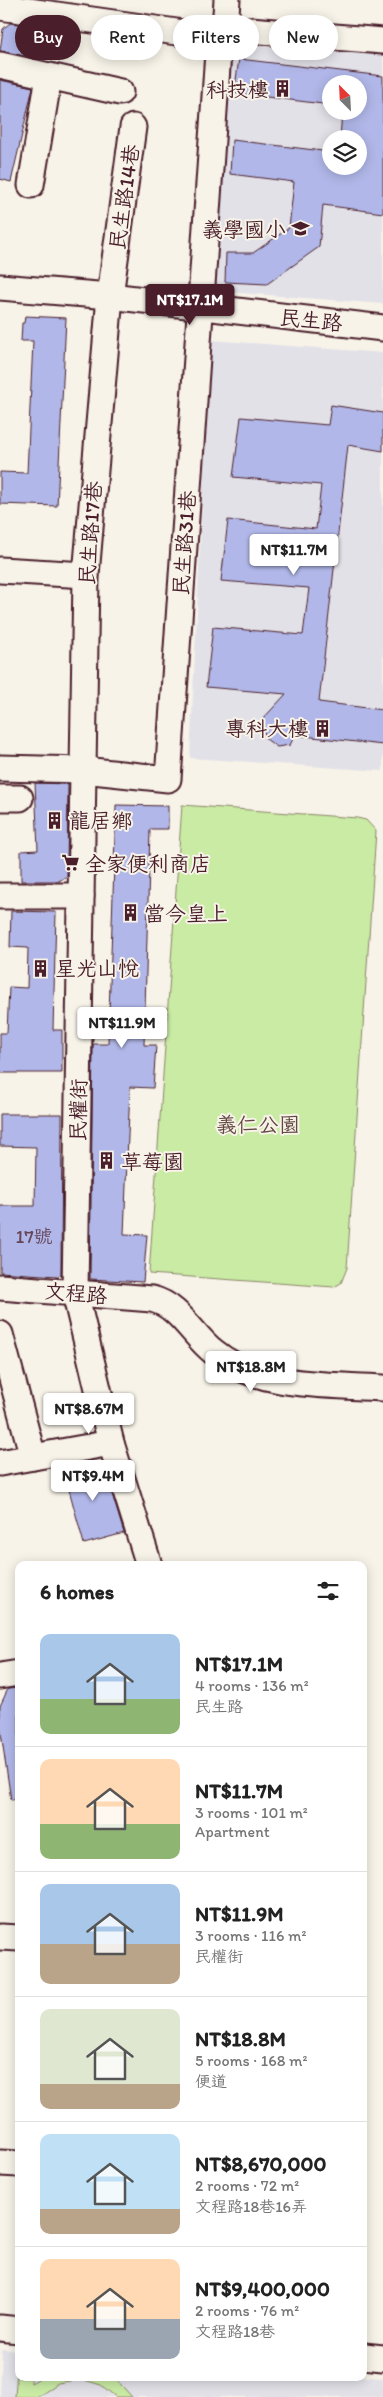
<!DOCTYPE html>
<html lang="en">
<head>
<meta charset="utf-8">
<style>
  body { margin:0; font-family:Itim,"LXGW WenKai TC",sans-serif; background:#f2f2f2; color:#222; height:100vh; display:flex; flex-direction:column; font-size:19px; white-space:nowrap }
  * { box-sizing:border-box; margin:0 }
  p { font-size:16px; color:#767676 }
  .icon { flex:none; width:28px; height:28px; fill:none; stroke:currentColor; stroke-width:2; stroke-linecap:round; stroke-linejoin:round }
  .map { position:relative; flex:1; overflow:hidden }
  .drawer { position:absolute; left:15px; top:1561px; width:352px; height:820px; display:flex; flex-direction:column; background:#fff; border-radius:10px; box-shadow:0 2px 12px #0003 }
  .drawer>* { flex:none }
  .banner { position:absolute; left:15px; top:15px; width:354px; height:45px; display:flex; gap:10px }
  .needle { width:32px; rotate:336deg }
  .fabs { position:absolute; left:322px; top:75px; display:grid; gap:10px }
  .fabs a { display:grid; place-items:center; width:45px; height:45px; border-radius:50%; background:#fff; box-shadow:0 2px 12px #0003; font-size:25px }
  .price { position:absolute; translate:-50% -42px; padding:0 11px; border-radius:5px; background:#fff; color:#222; font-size:16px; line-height:32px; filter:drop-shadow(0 1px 2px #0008) }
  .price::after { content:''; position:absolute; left:50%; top:30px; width:15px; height:11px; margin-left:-8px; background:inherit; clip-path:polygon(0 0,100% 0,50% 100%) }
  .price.active { background:#4a1f2b; color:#fff }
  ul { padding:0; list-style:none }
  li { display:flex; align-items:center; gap:15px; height:125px; padding:0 25px }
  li+li { border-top:1px solid #e0e0e0 }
  li span { display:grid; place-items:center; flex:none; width:140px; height:100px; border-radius:10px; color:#555 }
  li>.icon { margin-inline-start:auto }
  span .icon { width:60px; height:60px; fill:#fffc; stroke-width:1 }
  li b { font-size:21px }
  h2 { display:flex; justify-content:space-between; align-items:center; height:60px; padding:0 25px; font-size:21px }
  .chip { padding:0 18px; border-radius:22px; background:#fff; box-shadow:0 2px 12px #0003; font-size:18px; line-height:45px }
  .chip.active { background:#4a1f2b; color:#fff }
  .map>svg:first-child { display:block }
</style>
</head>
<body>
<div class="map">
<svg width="383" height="2397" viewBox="0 0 383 2397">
  <rect width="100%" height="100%" fill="#f7f3e8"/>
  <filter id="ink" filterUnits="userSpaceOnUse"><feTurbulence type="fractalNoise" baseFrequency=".02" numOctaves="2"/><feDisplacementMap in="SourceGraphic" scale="10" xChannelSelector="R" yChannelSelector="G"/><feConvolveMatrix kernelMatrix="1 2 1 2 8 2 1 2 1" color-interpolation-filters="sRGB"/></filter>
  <g filter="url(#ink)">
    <!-- built -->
    <g fill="#e2e1e8" fill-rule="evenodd">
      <path d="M225 44 383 54V304L215 291ZM331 84H359V111H331ZM331 139H359V166H331Z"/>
      <path d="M210 340 383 353V771L190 758Z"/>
      <path d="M2 2349 19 2351V2378L364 2377 383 2378V2397H0Z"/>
    </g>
    <!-- green -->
    <g fill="#c9eba4" stroke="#8a8568">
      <path d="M182 805 357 818 366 820 376 831 347 1268 341 1283 334 1287 149 1274Z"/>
      <path d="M18 2354 19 2378H31V2383L40 2378H115L132 2397H116L101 2385 81 2379 58 2383 38 2397H15Z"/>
    </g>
    <!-- building -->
    <g fill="#b1b8e9" stroke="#4a1f2b">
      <path d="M10 23 45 28 39 59 0 51 3 29Z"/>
      <path d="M239 59 383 76V213L323 205 319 247 267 284 225 282 226 253H253L289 228 294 182 230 174 232 140 331 152V166H359V139H340L342 111H359V84H331V105L234 93Z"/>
      <path d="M0 80 33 87 11 182 0 179Z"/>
      <path d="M25 316 66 318 57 506 0 504V472L27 473 33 341H21L22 323H24Z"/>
      <path d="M331 405 383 413V451L348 445 319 702 383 710V745L295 735 290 745 277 747 266 739 261 721 286 694 206 687 213 627 303 635 309 588 221 581 228 520 316 529 321 485 233 477 241 417 328 425Z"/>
      <path d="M35 783 68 784 67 876 59 881H21V851L38 850Z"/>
      <path d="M116 805 168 806V829H150L144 1045H156L153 1088 130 1087 124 1234 147 1235 143 1282 90 1279 93 1044H108Z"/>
      <path d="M11 911 56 912 53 1030H62V1073H0V1033H7L9 987 27 988 28 948 10 947Z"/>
      <path d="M0 1114H62L61 1274 57 1276 0 1272V1206H35L36 1147 0 1146Z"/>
      <path d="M90 1461 105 1471 124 1533 84 1544 63 1468Z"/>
      <path d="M19 1688V1799L11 1800 0 1726V1706L8 1689Z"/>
    </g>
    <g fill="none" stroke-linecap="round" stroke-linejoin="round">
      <defs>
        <g id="minor">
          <path d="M0 7 219 38"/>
          <path d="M225 28 383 41"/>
          <path d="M0 65 120 92"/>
          <path d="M133 127 110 296 86 575 75 1293 111 1443 149 1565"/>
          <path d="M31 185 49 76"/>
          <path d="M0 287 110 296 383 328"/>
          <path d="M0 570 86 575"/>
          <path d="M0 768 83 770 168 779 219 38 225 28 227 0"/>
          <path d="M0 798H20"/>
          <path d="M0 896H81"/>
          <path d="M0 1287 152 1299C180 1306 192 1335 214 1352 259 1389 328 1384 383 1388"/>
          <path d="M0 1334 33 1457"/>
          <path d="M0 1463 111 1443"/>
          <path d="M0 1676 19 1673"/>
          <path d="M0 1937 19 1938"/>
          <path d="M0 2163 19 2164"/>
          <path d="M0 2328 19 2330"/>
          <path d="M364 2356 383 2358"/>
        </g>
      </defs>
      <!-- minor casing -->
      <use href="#minor" stroke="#4a1f2b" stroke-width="29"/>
      <!-- minor -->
      <use href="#minor" stroke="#f7f3e8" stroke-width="25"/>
    </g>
  </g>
  <!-- icons -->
  <defs>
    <symbol id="building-bare" viewBox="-9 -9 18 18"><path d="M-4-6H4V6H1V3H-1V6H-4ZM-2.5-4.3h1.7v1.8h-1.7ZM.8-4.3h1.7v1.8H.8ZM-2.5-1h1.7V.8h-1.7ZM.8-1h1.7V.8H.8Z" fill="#4a1f2b" stroke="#f7f3e8" stroke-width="2.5" paint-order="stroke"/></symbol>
    <symbol id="school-bare" viewBox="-9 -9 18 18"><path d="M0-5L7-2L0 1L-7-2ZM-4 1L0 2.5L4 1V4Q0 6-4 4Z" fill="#4a1f2b" stroke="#f7f3e8" stroke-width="2.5" paint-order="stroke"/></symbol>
    <symbol id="supermarket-bare" viewBox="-9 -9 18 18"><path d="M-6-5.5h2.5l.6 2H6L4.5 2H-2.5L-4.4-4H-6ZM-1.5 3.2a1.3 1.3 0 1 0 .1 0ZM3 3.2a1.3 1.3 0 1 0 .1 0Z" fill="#4a1f2b" stroke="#f7f3e8" stroke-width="2.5" paint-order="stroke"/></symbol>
  </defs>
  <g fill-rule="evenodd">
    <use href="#building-bare" x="270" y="76" width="25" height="25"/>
    <use href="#school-bare" x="288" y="216" width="25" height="25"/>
    <use href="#building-bare" x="310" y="716" width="25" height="25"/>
    <use href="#building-bare" x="42" y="808" width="25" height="25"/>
    <use href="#supermarket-bare" x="58" y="850" width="25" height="25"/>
    <use href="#building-bare" x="118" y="900" width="25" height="25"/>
    <use href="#building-bare" x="28" y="956" width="25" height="25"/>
    <use href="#building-bare" x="94" y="1148" width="25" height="25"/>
  </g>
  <g text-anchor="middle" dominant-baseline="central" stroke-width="4" stroke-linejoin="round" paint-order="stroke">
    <!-- number labels -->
    <g font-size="19" fill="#64455a">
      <text x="34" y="1236">17號</text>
    </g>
    <!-- poi labels -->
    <g font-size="21" fill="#4a1f2b" stroke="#f7f3e8" text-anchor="start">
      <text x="269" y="89" text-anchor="end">科技樓</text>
      <text x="286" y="229" text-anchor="end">義學國小</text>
      <text x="309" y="728" text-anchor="end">專科大樓</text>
      <text x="69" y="820">龍居鄉</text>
      <text x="85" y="863">全家便利商店</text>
      <text x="144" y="913">當今皇上</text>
      <text x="55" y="968">星光山悅</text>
      <text x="121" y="1161">草莓園</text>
    </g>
    <!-- street labels -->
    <g font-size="21" fill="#4a1f2b" stroke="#f7f3e8">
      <text transform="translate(124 197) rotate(-82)">民生路14巷</text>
      <text transform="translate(311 320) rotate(6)">民生路</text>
      <text transform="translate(90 533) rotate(-86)">民生路17巷</text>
      <text transform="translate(184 543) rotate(-86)">民生路31巷</text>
      <text transform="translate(78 1110) rotate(-89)">民權街</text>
      <text transform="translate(76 1293) rotate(5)">文程路</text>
    </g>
    <!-- park labels -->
    <g font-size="21" fill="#634843" stroke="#f7f3e8">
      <text x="258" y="1124">義仁公園</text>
    </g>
  </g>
</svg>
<div class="fabs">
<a><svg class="needle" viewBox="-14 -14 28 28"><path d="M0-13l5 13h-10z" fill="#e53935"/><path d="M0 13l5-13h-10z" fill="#767676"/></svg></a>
<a><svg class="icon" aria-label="layers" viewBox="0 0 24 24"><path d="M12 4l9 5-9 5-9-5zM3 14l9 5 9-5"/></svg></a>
</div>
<b class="price active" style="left:190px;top:326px">NT$17.1M</b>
<b class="price" style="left:294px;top:576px">NT$11.7M</b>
<b class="price" style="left:122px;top:1049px">NT$11.9M</b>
<b class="price" style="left:251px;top:1393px">NT$18.8M</b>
<b class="price" style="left:89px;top:1435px">NT$8.67M</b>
<b class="price" style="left:93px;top:1502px">NT$9.4M</b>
<div class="banner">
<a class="chip active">Buy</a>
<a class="chip">Rent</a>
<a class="chip">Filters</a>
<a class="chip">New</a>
</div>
<section class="drawer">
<h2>6 homes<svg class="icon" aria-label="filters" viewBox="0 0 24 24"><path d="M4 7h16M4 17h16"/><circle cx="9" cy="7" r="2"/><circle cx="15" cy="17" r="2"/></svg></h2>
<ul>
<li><span style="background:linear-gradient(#a9c7e8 65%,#8fb573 0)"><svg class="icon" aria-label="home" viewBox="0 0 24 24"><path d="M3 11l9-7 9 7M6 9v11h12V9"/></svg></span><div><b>NT$17.1M</b><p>4 rooms · 136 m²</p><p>民生路</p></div></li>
<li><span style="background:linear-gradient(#ffd9b3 65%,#8fb573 0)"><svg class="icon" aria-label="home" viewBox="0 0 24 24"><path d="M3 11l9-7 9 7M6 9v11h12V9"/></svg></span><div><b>NT$11.7M</b><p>3 rooms · 101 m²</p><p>Apartment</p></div></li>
<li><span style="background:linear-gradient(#a9c7e8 60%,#b9a48a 0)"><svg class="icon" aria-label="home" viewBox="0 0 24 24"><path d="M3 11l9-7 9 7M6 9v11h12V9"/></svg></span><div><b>NT$11.9M</b><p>3 rooms · 116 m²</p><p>民權街</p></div></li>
<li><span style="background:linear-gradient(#dfe7d0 75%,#b9a48a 0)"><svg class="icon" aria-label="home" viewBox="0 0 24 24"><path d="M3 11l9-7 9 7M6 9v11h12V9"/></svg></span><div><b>NT$18.8M</b><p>5 rooms · 168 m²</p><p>便道</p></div></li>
<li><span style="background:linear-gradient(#bfe0f5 75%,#b9a48a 0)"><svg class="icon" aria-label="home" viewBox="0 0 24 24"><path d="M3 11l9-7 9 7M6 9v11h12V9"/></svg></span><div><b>NT$8,670,000</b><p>2 rooms · 72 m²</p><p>文程路18巷16弄</p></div></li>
<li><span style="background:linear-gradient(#ffd9b3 60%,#9aa5b1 0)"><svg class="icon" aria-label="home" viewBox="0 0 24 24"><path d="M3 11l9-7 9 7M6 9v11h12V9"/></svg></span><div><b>NT$9,400,000</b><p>2 rooms · 76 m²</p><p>文程路18巷</p></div></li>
</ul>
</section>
</div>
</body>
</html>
